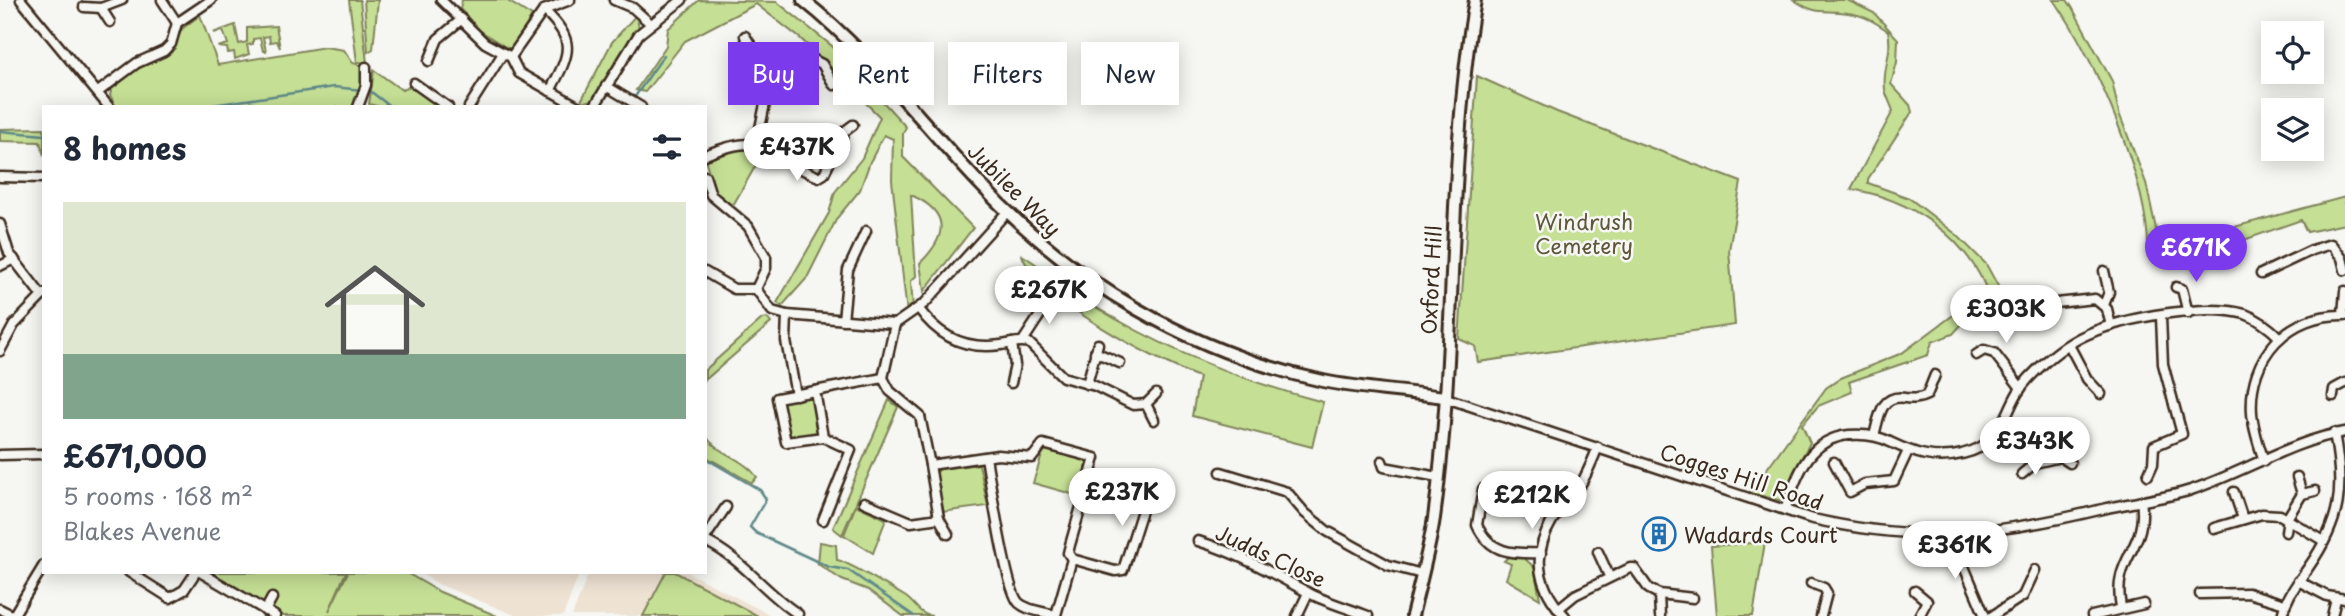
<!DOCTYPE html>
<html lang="en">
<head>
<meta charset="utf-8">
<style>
  body { margin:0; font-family:"Playpen Sans",sans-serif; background:#f6f6f7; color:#1f2937; height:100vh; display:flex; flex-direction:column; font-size:26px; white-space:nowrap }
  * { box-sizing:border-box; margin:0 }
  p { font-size:23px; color:#747a83 }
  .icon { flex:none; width:38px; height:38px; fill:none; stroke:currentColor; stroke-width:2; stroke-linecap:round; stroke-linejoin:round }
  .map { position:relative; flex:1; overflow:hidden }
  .side { position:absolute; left:42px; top:105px; width:665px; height:469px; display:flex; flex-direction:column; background:#fff; border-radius:0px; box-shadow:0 4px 18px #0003 }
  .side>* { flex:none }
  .top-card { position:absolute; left:728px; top:42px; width:665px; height:63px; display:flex; gap:14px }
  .fabs { position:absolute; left:2261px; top:21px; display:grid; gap:14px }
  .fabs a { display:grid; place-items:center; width:63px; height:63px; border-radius:0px; background:#fff; box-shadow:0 4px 18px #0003; font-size:35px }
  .price { position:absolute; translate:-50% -60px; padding:0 16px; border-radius:24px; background:#fff; color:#222; font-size:23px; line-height:46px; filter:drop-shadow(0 2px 4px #0008) }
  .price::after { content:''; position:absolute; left:50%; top:42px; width:21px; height:16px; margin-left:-10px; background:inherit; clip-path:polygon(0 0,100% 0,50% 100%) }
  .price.active { background:#7c3aed; color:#fff }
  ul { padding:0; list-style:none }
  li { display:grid; align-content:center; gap:14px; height:371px; padding:0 21px }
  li+li { border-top:2px solid #e0e1e3 }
  li span { display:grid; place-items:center; height:217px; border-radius:0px; color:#555 }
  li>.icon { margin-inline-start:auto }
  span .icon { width:126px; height:126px; fill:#fffc; stroke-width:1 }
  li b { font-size:30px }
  h2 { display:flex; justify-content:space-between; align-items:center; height:84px; padding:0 21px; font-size:30px }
  .pill { padding:0 24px; border-radius:0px; background:#fff; box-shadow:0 4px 18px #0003; font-size:24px; line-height:63px }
  .pill.active { background:#7c3aed; color:#fff }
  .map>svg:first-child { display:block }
</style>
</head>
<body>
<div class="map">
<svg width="2345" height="616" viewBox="0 0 2345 616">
  <rect width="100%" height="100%" fill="#f6f6f2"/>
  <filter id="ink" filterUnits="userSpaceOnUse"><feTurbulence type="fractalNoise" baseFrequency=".0143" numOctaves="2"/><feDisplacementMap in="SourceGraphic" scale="14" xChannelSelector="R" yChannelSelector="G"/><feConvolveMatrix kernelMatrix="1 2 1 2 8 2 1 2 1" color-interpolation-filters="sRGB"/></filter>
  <g filter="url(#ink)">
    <!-- built -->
    <g fill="#eee2d3">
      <path d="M419 572H580L563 616H517L438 584Z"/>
      <path d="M589 572H687L772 616H572Z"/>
    </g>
    <!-- green -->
    <g fill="#c5df95" stroke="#80845a" stroke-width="2">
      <path d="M349 0H360L367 63 357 62Z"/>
      <path d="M364 0H378L373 49 368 52Z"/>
      <path d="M462 0H506L532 16 513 48H507L479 30 460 9Z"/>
      <path d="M699 0 777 2 832 46 906 127 903 133V157L973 228 924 291 920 263C948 236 950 212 911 195L916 276 911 281 913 309 907 313 892 180 893 139 884 135 870 162 860 190 837 218 807 278 782 306 777 303 829 213 835 192 862 158 880 117 801 39 756 4 685 41 645 92 636 90 666 46 668 29Z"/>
      <path d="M1794 0H1847L1874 13 1898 39 1897 62 1891 84 1910 105 1912 112 1868 179V183L1909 198 1957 235 1986 264 2004 297 1981 303 1953 334 1932 342 1928 355 1849 382 1852 392 1818 406 1802 425 1810 443 1793 473 1783 501 1749 493 1826 388 1841 378 1902 353 1987 290C1964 235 1910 199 1851 189L1893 111C1891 104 1886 96 1885 89 1882 68 1893 55 1888 31 1875 22 1864 15 1848 13 1824 9 1817 16 1794 0Z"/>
      <path d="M2054 0H2067L2072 7 2112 81 2119 113 2146 183 2159 243H2175L2345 197V224L2307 232 2301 220 2224 247H2204L2148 256C2151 186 2095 57 2054 0Z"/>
      <path d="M200 15 218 65 325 47 344 50 353 63 366 67 358 107H116L110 95 112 89 135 70 171 53 182 29Z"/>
      <path d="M636 15 639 28 593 100 580 103 612 42Z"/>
      <path d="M235 25 239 44 247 42V28L276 26 280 48 277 41 270 42 269 36 263 37 266 51H263L260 38 253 39V44L247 45 249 54 235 59 234 52 228 53 227 48 218 47 228 44 223 31 213 33Z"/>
      <path d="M374 70 402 90 412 85 442 107H380L369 104Z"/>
      <path d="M1477 76 1557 112 1741 182 1729 250 1735 325 1478 362 1475 346 1459 339Z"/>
      <path d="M44 128V156L40 142 0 141V129Z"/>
      <path d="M754 147 764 151 732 207 715 194 706 162 709 157 735 149Z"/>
      <path d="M1022 255C1047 270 1068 290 1092 305 1164 349 1241 381 1323 402L1312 447 1192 416 1199 377C1156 361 1036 298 1022 255Z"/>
      <path d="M767 318 771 323 705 380V370L762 319Z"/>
      <path d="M812 395 818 433 788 439 782 405 785 401Z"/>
      <path d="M889 400 898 407 842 535 833 528Z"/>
      <path d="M705 435C718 455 744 458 757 477L752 483 705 456Z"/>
      <path d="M1044 449 1088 461 1079 496 1033 483Z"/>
      <path d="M979 464 988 506 942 512 936 473 940 469Z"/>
      <path d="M856 505 886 519 873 553 844 535Z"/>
      <path d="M820 542 836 545 837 560C846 561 896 591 906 597 917 605 918 614 932 616H903L868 590 842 580 818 564Z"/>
      <path d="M1765 542 1753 616H1717L1711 546Z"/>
      <path d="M1508 557H1523L1534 567 1540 599 1506 579 1511 564 1504 561Z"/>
      <path d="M207 572H346L329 611 348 572H405L440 592 497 616H283Z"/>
      <path d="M666 572H675L758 616H643Z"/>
    </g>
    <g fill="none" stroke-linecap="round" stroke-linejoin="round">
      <!-- stream -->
      <g stroke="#5f8988" stroke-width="2.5">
        <path d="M370 91 391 107"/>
        <path d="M634 98 664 55"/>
        <path d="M199 107 334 87 362 90"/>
        <path d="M0 131 44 135"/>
        <path d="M705 458 760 490 766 499 750 527 756 533 829 567 848 570 914 616"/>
      </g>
      <defs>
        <g id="street">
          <path d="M21 0 109 107"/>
          <path d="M162 0 177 23"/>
          <path d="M441 0 485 43 511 57 544 10 570 0"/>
          <path d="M614 0 633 8 651 24"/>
          <path d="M84 7 101 8 122 0"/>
          <path d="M101 8 110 22"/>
          <path d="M544 10C577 42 570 53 550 91"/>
          <path d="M745 36 774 81"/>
          <path d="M511 57 519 73 579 107"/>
          <path d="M429 61 438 39 462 19"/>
          <path d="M414 83 448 107"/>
          <path d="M606 86 641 107"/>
          <path d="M98 92 137 63 164 51 171 44 177 23 211 0"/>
          <path d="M358 107 366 85V67"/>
          <path d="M469 107 502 55"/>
          <path d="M594 107 639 34 682 0"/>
          <path d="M757 143 768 89 783 75 814 60 822 64 834 85"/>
          <path d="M705 155C772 128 764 156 819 177L824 174 845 131 853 125"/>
          <path d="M705 176 711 195 748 226 766 257V268L756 289 772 311 787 315 895 324"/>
          <path d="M0 177 44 178"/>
          <path d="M0 224 9 253 42 296"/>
          <path d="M0 266 14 259"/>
          <path d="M705 272 734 289H756"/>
          <path d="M1017 272 1064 305"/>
          <path d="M2261 274 2312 250 2331 244 2342 258 2345 270"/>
          <path d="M2176 287 2182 289 2188 313"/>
          <path d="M2046 304 2095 299 2107 309 2111 326"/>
          <path d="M2104 305 2109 292 2104 271"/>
          <path d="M919 309C939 337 966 350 1001 345 1011 344 1019 340 1029 343L1063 377 1095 386 1133 405 1146 404 1154 420"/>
          <path d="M2343 314 2345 291"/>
          <path d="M787 315 786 341 796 395"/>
          <path d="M843 320 848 270 866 231"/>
          <path d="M1023 341 1051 298"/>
          <path d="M2069 345 2087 379 2101 394"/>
          <path d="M0 351 14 325 44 294"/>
          <path d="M1095 352 1120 363"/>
          <path d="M1976 355 1984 350 1994 353 2021 388"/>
          <path d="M1011 383 1015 365 1012 343"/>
          <path d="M1087 384 1098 344"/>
          <path d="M815 391 777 398 786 442 823 437"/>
          <path d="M2333 396 2334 389 2345 383"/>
          <path d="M1443 397 1809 518C1917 544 1997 535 2103 509 2132 502 2163 499 2191 490 2243 473 2291 441 2345 432"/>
          <path d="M1146 404 1156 394"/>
          <path d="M2005 424 2035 463 2056 458 2076 437"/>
          <path d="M1874 436C1879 418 1880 394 1905 398 1914 399 1919 399 1927 395L1935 375"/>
          <path d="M0 455 44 454"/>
          <path d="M2058 455 2070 463"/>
          <path d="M986 457C990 480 1006 591 1019 603 1028 611 1045 612 1056 615L1072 559 1068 553 1070 545 1095 458 1043 444 1032 458 998 455 930 465 920 416 890 391 883 378 895 324 925 303 1007 212"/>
          <path d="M1382 461 1384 467 1438 477"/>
          <path d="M2264 461C2259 445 2253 429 2252 413 2248 356 2289 313 2345 315"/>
          <path d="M1834 462 1850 492 1865 484 1894 481 1908 451"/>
          <path d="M930 465 939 518 948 534"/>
          <path d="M1221 472 1287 492 1305 513 1327 531 1388 565 1422 574"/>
          <path d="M2022 474 2035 463"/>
          <path d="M2148 475 2153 464 2154 446 2182 434 2163 364 2161 317"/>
          <path d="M2297 477 2302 494 2315 491"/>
          <path d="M1483 489 1477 525C1490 554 1513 554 1541 553"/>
          <path d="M2234 492 2243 519"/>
          <path d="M1483 500 1493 505"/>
          <path d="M864 502 911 522 939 518"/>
          <path d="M1785 510C1797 477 1807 439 1849 435 1863 434 1877 435 1890 442 1913 453 1935 461 1962 454 2010 443 2002 406 2029 378 2045 361 2067 343 2088 334 2125 317 2206 303 2245 314 2259 319 2270 328 2280 338"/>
          <path d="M823 520 851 450 823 437 815 391 883 378"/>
          <path d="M2214 528 2262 514 2280 515 2324 541"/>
          <path d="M2286 532 2288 517 2302 494"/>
          <path d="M1951 536 1985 616"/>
          <path d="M705 538 726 507"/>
          <path d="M705 541C742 558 765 593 798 614"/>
          <path d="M1198 541C1237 553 1271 572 1307 592 1325 602 1348 608 1368 616"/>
          <path d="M1598 552 1609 576"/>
          <path d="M1072 559 1115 571 1123 570 1144 504 1140 498 1089 481"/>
          <path d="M129 572 170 598 184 590 196 572"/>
          <path d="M200 572 275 616"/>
          <path d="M2298 581 2327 596 2345 599"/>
          <path d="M1811 583 1824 588 1827 593 1821 616"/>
          <path d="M1915 591 1927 601 1919 616"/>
          <path d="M1659 594 1693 598"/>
          <path d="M2200 594 2248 593 2285 604"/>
          <path d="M2121 607C2111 557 2149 549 2141 501"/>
          <path d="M0 609 12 615"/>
          <path d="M1558 609 1575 595 1630 568H1634L1649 589 1659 594 1660 616"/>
          <path d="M265 611 272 598"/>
          <path d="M13 616 44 565"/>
          <path d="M1297 616 1308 593"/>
          <path d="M1565 616C1538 588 1531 556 1552 521 1559 509 1571 499 1579 487 1587 475 1592 461 1598 447"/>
          <path d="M1992 616 2023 596 2035 570"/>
          <path d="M2092 616 2144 604"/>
          <path d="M2282 616C2286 597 2297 584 2308 568 2341 521 2345 489 2334 433"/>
          <path d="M2332 616 2336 599"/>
        </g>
        <g id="secondary">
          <path d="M803 0C870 53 920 121 979 183 1072 282 1189 352 1323 381 1363 389 1403 391 1443 397"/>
          <path d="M1412 616C1420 583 1429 551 1434 518 1458 346 1446 171 1475 0"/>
        </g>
      </defs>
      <!-- street casing -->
      <use href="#street" stroke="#3b2a1e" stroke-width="13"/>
      <!-- secondary casing -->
      <use href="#secondary" stroke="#3b2a1e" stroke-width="16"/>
      <!-- street -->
      <use href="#street" stroke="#f6f6f2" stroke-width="8"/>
      <!-- secondary -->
      <use href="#secondary" stroke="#f6f6f2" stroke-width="10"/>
    </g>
  </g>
  <!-- icons -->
  <defs>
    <symbol id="building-ring" viewBox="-11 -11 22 22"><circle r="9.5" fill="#f6f6f2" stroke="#1f6fb2" stroke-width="1.5"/><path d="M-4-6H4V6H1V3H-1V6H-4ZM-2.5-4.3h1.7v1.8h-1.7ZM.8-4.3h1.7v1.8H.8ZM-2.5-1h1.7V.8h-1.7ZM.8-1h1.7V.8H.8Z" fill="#1f6fb2"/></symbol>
  </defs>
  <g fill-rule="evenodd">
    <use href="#building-ring" x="1640" y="515" width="38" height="38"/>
  </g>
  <g text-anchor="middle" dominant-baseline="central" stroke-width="5" stroke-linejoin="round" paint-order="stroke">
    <!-- street labels -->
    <g font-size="21" fill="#3b2a1e" stroke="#f6f6f2">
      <text transform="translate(1015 189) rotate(45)">Jubilee Way</text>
      <text transform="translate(1430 280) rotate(-87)">Oxford Hill</text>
      <text transform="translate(1742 476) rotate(18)">Cogges Hill Road</text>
      <text transform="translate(1271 555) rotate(25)">Judds Close</text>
    </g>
    <!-- park labels -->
    <g font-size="21" fill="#5e573c" stroke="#f6f6f2">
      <text x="1584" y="221">Windrush<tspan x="1584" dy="24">Cemetery</tspan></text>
    </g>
    <!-- poi labels -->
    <g font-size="21" fill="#3b2a1e" stroke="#f6f6f2" text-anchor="start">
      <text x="1684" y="534">Wadards Court</text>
    </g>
  </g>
</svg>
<div class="fabs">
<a><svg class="icon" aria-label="locate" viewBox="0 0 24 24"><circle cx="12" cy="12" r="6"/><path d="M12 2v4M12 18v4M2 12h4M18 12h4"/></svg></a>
<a><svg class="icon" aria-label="layers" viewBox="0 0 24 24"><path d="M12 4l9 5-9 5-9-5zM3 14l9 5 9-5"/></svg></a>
</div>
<b class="price" style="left:797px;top:183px">£437K</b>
<b class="price active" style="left:2196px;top:284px">£671K</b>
<b class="price" style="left:1049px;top:326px">£267K</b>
<b class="price" style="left:2006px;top:345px">£303K</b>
<b class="price" style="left:2035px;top:477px">£343K</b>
<b class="price" style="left:1122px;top:528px">£237K</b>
<b class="price" style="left:1532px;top:531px">£212K</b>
<b class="price" style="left:1955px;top:581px">£361K</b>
<div class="top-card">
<a class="pill active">Buy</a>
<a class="pill">Rent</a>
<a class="pill">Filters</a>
<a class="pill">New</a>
</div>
<section class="side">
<h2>8 homes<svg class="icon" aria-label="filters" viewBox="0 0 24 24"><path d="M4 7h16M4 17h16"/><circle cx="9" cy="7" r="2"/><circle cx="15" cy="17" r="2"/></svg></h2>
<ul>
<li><span style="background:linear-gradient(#dfe7d0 70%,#7fa58c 0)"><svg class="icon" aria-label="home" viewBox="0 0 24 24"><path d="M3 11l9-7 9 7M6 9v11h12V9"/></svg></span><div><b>£671,000</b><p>5 rooms · 168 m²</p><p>Blakes Avenue</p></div></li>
</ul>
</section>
</div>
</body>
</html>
